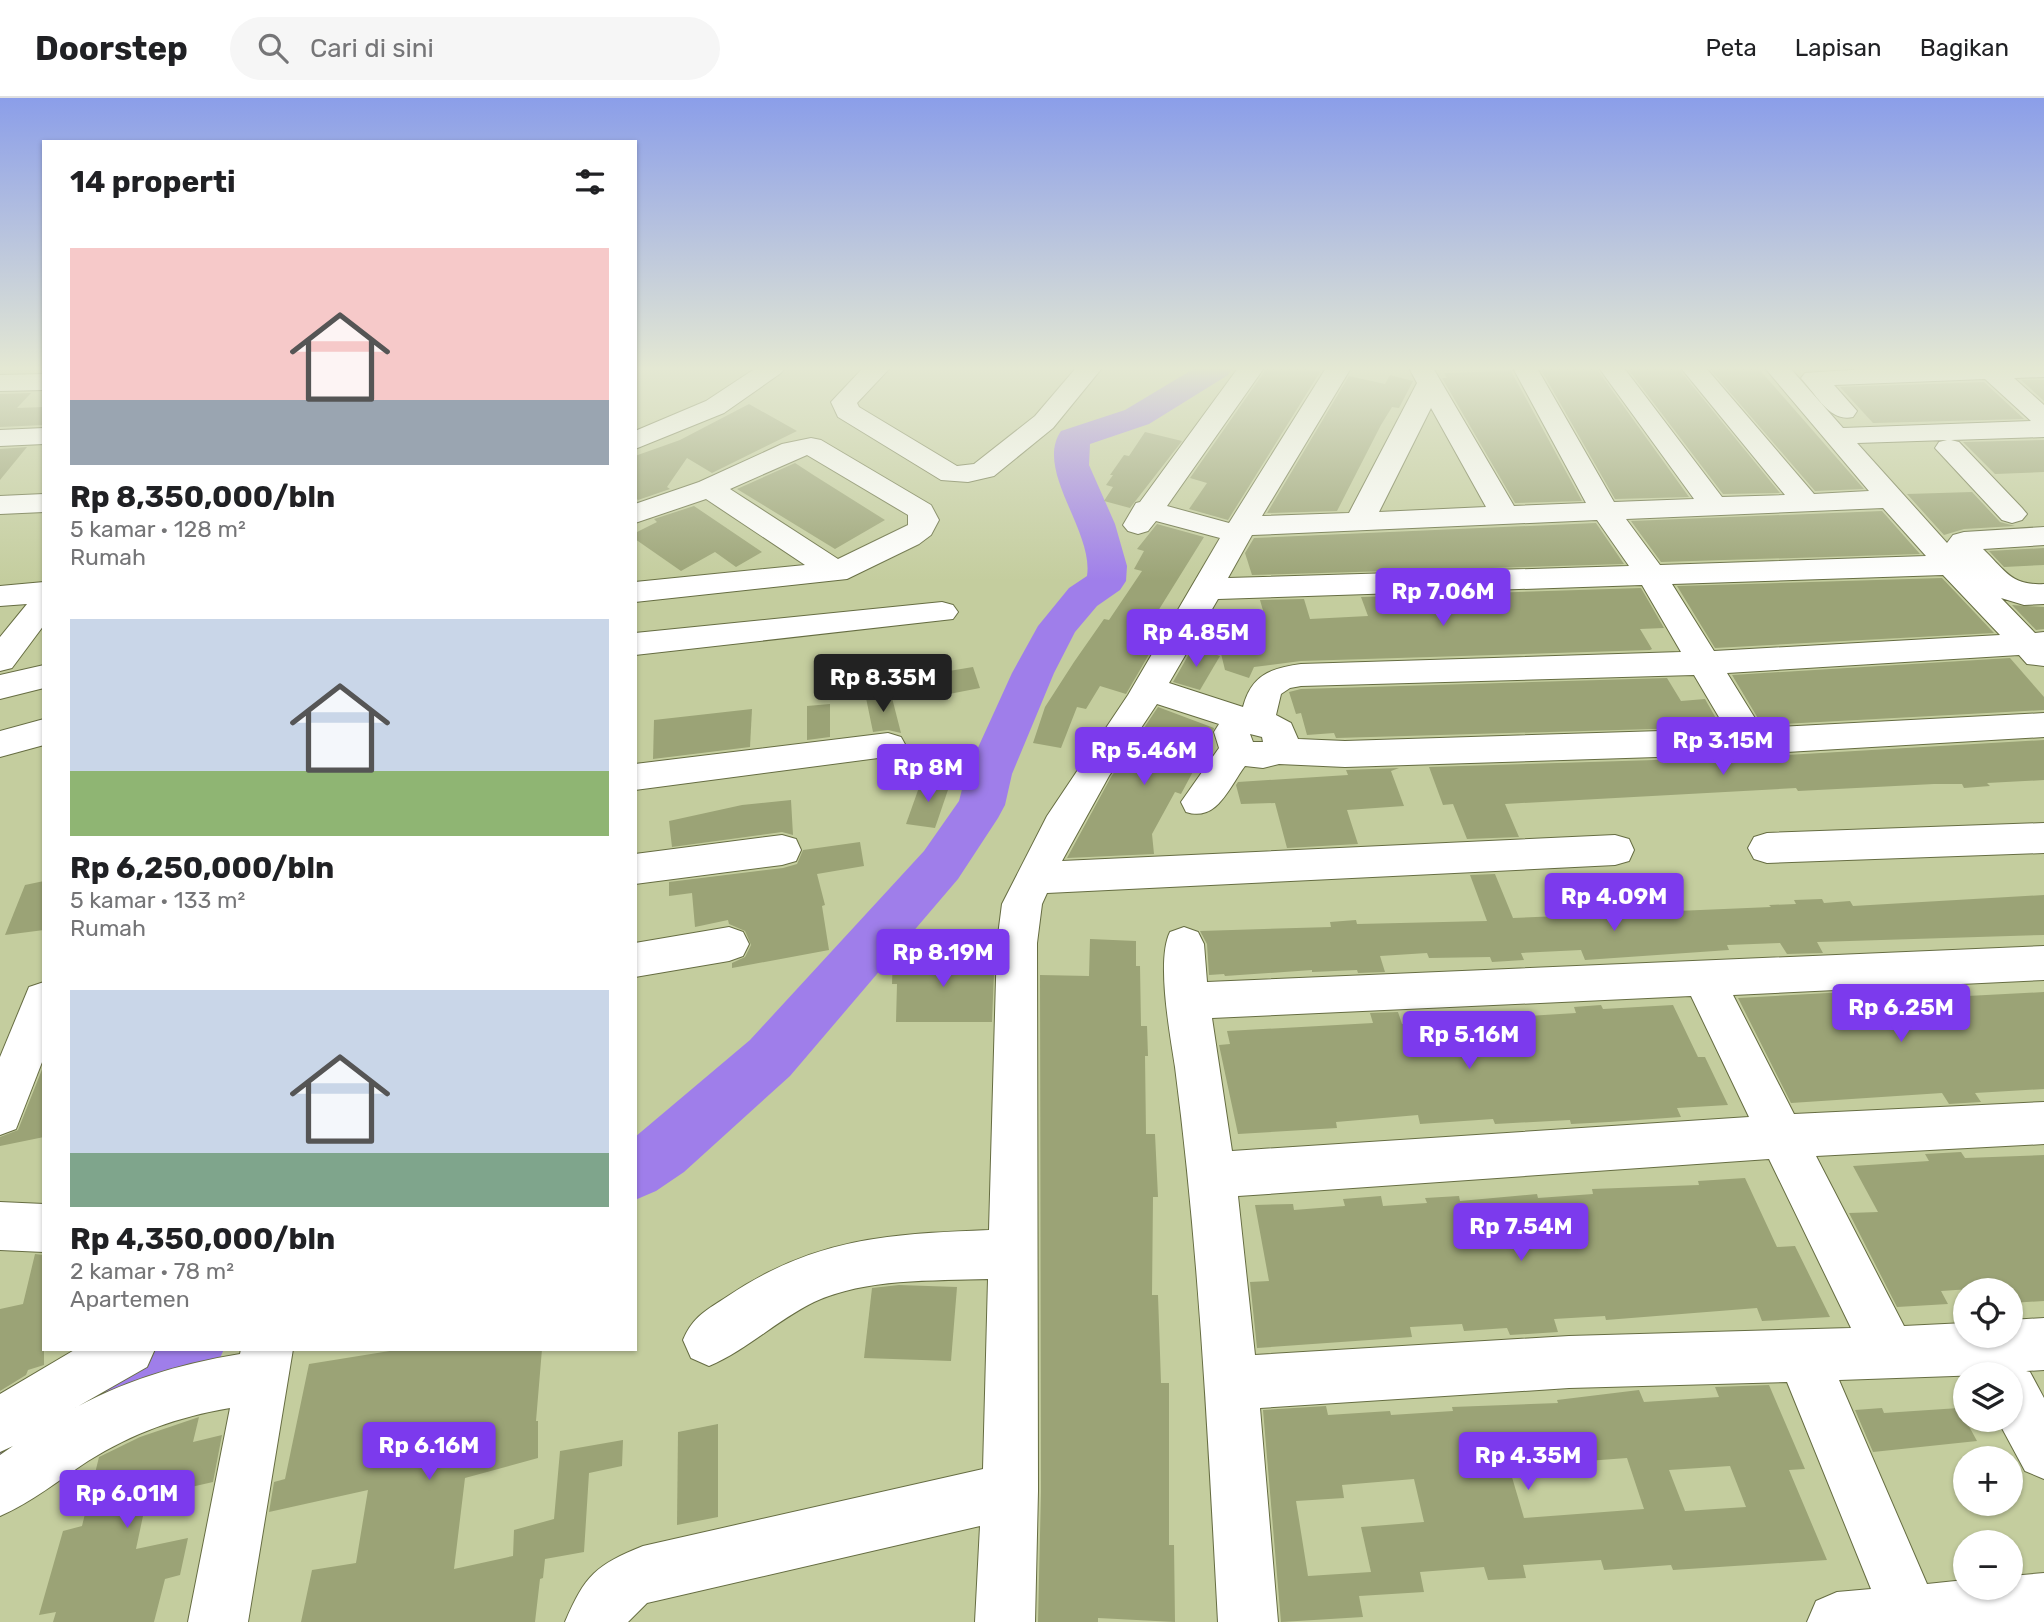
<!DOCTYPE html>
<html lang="id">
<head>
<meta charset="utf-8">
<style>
  body { margin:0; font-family:Rubik,sans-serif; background:#f6f6f6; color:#202124; height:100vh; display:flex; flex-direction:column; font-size:26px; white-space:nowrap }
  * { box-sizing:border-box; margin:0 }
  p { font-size:23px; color:#757577 }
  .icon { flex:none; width:38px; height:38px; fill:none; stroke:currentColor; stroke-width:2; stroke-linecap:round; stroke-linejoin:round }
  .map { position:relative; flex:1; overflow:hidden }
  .drawer { position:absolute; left:42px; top:42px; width:595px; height:1211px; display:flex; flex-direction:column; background:#fff; border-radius:0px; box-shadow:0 2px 5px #0004 }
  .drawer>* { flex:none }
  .buttons { position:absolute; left:1953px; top:1180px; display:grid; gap:14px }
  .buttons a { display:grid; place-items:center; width:70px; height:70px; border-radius:50%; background:#fff; box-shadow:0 2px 5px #0004; font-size:35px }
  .price { position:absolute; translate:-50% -60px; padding:0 16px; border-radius:7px; background:#7c3aed; color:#fff; font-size:23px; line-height:46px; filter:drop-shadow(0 2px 4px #0008) }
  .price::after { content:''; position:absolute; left:50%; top:42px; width:21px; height:16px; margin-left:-10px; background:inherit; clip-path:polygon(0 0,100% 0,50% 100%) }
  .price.current { background:#222; color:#fff }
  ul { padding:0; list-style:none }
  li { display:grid; align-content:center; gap:14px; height:371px; padding:0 28px }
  li span { display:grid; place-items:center; height:217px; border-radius:0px; color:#555 }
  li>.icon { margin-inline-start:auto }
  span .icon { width:126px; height:126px; fill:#fffc; stroke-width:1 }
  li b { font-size:30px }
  h2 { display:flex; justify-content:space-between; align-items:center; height:84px; padding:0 28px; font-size:30px }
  header { display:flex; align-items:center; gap:42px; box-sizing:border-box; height:98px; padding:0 35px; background:#fff; border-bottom:2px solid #e0e0e0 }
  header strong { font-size:33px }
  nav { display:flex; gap:38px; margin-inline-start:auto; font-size:24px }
  .search { width:490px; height:63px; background:#f6f6f6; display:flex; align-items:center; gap:18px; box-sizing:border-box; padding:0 24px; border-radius:38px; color:#757577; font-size:26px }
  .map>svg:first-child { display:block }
</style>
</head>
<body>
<header>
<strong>Doorstep</strong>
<div class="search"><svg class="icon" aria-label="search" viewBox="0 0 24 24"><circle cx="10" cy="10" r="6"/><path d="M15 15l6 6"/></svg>Cari di sini</div>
<nav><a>Peta</a><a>Lapisan</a><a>Bagikan</a></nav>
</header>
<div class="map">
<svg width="2044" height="1524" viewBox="0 0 2044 1524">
  <rect width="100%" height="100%" fill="#c4cd9e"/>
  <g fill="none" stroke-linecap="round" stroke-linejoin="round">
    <!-- river -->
    <g fill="#9f7eea" fill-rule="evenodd">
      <path d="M1195 270H1233L1228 277 1149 326 1090 346 1089 367 1115 426 1127 468 1126 483 1120 492 1097 508 1075 534 1054 575 1012 676 1005 707 998 720 958 781 790 978 684 1074 656 1093 635 1102V1039L750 942 924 753 959 703 966 676 1012 575 1038 528 1069 490 1087 478C1094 433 1034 372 1061 333L1125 312Z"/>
      <path d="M122 1251H224L214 1274 181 1290 25 1390 0 1400V1325Z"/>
    </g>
  </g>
  <!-- building -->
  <g fill="#9ba376" fill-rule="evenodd">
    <path d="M1267 270H1301L1320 274 1228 422 1189 411 1207 385 1190 380Z"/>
    <path d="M1540 270H1596L1689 399 1615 401Z"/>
    <path d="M1627 270H1678L1780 395 1723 396Z"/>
    <path d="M1709 270H1758L1864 391 1815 393Z"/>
    <path d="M1511 273 1582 403 1515 405 1442 280H1447L1444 275Z"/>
    <path d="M1390 277 1413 283 1399 310 1392 309 1381 327 1337 413 1267 415 1349 278 1385 286Z"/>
    <path d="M2021 282H2044V303Z"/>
    <path d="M1984 284 2024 321 1873 325 1840 289Z"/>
    <path d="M31 295 17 310 44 309V327L0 329V296Z"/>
    <path d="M749 306 797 333 712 375 687 360 667 389 670 391 638 402 635 399V358L680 342Z"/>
    <path d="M1145 334 1182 343 1130 410 1104 403 1113 389 1106 387 1113 377H1110L1124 357 1129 358Z"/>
    <path d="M2044 342V374L1995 376 1963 344Z"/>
    <path d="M27 349 0 382V351Z"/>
    <path d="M795 365 815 378 885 422 835 451 737 391Z"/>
    <path d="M1972 394 2000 424 2015 428 1964 431 1944 437 1907 396Z"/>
    <path d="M694 408 762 454 736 469 715 454 681 473 635 441V435L657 424 654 421Z"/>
    <path d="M1882 413 1920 456 1661 464 1631 423Z"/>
    <path d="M1596 425 1624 466 1252 477 1245 455 1254 440Z"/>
    <path d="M1157 426 1204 439 1145 534 1159 539 1126 596 1100 588 1086 611 1077 609 1061 650 1033 645 1045 609 1074 564 1104 521 1109 522 1142 473 1134 471 1144 453 1137 451Z"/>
    <path d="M2044 450V467L2004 469 1989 453Z"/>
    <path d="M1942 480 1994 535 1715 550 1677 488Z"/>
    <path d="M1641 490 1664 530 1640 531 1652 551 1650 552 1301 563 1254 569 1249 580 1225 572 1214 527 1260 522 1258 516H1264L1260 502 1304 501 1310 521 1368 518 1361 499Z"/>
    <path d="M2012 507 2044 509V531L2036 532Z"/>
    <path d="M1193 549 1220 558 1200 592 1173 584Z"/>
    <path d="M2010 560 2044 599V612L1762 627 1732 577Z"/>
    <path d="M973 569 980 590 944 597 937 575Z"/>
    <path d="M1667 580 1681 603 1705 601 1721 629 1336 640 1334 635 1307 637 1301 615 1296 616 1289 594 1301 591Z"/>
    <path d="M891 596 901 635 888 632 873 634 866 600Z"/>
    <path d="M830 606V639L807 642V608Z"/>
    <path d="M1158 609 1214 630 1212 638 1181 696 1175 694 1152 736 1154 756 1067 760 1111 679Z"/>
    <path d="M752 611 750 649 653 661 654 622Z"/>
    <path d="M2044 642V682L1987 685 1990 688 1964 690 1962 686H1934L1798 693 1796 690 1505 706 1519 739 1467 741 1453 706 1443 707 1429 669 1751 659Z"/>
    <path d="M1399 670 1391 673 1404 708 1347 712 1358 746 1287 750 1275 705 1241 706 1236 687 1238 684 1348 677 1346 672Z"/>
    <path d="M922 681 950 686 935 730 906 726Z"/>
    <path d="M791 702 793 737 782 734 672 749 669 723 742 707Z"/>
    <path d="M860 744 864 768 817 776 825 807 822 808 829 852 732 870V865L745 859 751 847 745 833 729 826 728 822 695 829 692 795 669 798V784L783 770 797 766 803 752Z"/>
    <path d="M1495 776 1513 820 1771 809 1769 807 1796 806 1794 802 1822 801 1824 805 1850 803 1853 808 2044 797V837L1817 844 1823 855 1787 856 1780 845 1727 847 1729 852 1585 862 1581 852 1521 855 1524 862 1492 864 1490 859 1429 860 1427 855 1380 858 1385 874 1358 875 1357 872 1312 874V872L1225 878 1224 876 1209 877 1207 846 1200 833 1331 829 1330 824 1356 822 1357 826 1487 823 1470 777Z"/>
    <path d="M44 783V832L5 837 25 787Z"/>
    <path d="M1090 841 1136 843V868H1140L1141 928H1147L1148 958H1145L1146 1036H1155L1158 1099H1153L1152 1197H1158L1161 1285H1169V1447H1174L1175 1524 1098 1520V1524H1038L1041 1393 1040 877 1089 878Z"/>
    <path d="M982 855 983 875H994L992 924H896L897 886H892L893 858Z"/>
    <path d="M1864 893 1867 898 1926 895 1929 900 2044 894V991L1975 995 1981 1004 1949 1006 1942 995 1791 1005 1738 900Z"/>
    <path d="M1601 907 1603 911 1673 907 1698 959H1705L1728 1007 1677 1010 1681 1019 1609 1024 1571 1026 1570 1022 1495 1026 1493 1021 1420 1026 1418 1017 1336 1024 1337 1030 1238 1036 1219 947 1230 946 1227 933 1373 925 1370 915 1398 914 1402 926 1576 915 1574 909Z"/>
    <path d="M43 969 44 1039 0 1048V1039L18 1032Z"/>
    <path d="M1961 1054 1965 1060 2044 1057V1203L2011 1205V1192H2002L2000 1189 1941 1193 1948 1206 1897 1209 1849 1115 1878 1114 1853 1068 1929 1063 1925 1056Z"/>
    <path d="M1745 1080 1777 1149 1795 1148 1830 1219 1762 1223 1757 1210 1606 1222 1605 1218 1554 1221 1558 1234 1510 1237 1507 1230 1464 1233 1462 1226 1410 1229 1412 1239 1257 1250 1250 1184 1269 1183 1255 1107 1293 1106 1294 1112 1345 1108 1343 1101 1381 1098 1383 1108 1427 1105 1425 1100 1459 1098 1460 1103 1537 1096 1538 1100 1593 1096 1592 1091 1699 1087 1698 1083Z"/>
    <path d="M35 1156 44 1157V1267L28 1272 26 1277 0 1293V1211L23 1206Z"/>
    <path d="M899 1187 957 1189 951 1263 864 1260 872 1190Z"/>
    <path d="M402 1251H542L536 1323H538V1360L465 1380 454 1471 513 1458 514 1432 554 1421 560 1353 623 1342 622 1368 589 1375 584 1454 545 1461 543 1480 540 1481 535 1524H301L312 1472 356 1465 368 1392 269 1414 274 1384 285 1381 309 1266Z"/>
    <path d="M1769 1287 1805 1371 1789 1372 1827 1462 1673 1472 1671 1467 1604 1472 1601 1462 1523 1467 1526 1480 1488 1482 1484 1469 1420 1474 1424 1494 1359 1498 1363 1519 1281 1524 1263 1312 1326 1308 1328 1317 1390 1313 1391 1317 1453 1313 1452 1309 1558 1305 1557 1302 1639 1292 1644 1304 1719 1299 1715 1289ZM1627 1360 1644 1411 1524 1420 1509 1369ZM1730 1368 1746 1409 1685 1413 1669 1372ZM1414 1381 1424 1424 1361 1429 1371 1474 1308 1478 1296 1403 1344 1400 1342 1387Z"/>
    <path d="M1882 1310 1884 1315 1959 1310 1977 1343 1873 1354 1855 1312Z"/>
    <path d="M199 1319 193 1344 222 1337 213 1384 147 1399 136 1451 188 1440 180 1477 165 1481 154 1524H53L56 1514 39 1517 63 1433 82 1428 99 1359 140 1339Z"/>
    <path d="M718 1326V1419L677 1427 678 1334Z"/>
  </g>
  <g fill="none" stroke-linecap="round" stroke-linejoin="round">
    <defs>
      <g id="minor">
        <path d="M756 270H785L781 275 724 315 635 351V333L706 303Z"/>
        <path d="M863 270H890L857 305 859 309 957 368 974 366 1035 318 1076 270H1102L1053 330 994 378 968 384 941 382 838 319 831 304Z"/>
        <path d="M1238 270H1264L1167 408 1229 425 1326 270H1351L1262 418 1349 415 1417 285 1409 270H1433L1514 408 1586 405 1513 270H1537L1614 404 1694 401 1599 270H1624L1722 399 1785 397 1681 270H1706L1814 396 1869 393 1765 270H1790L1843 330 2031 323 1985 281 1834 287 1857 313 1853 319C1831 324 1819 301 1805 285L1801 280 1805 275 1881 270H2044V279L2014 280 2044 307V339L1951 342 1959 344 2022 410 2027 416 2022 422 2012 425 2002 422 1935 350 1939 344 1947 342 1857 345 1947 445 1953 437 1964 434 2044 429V447L1983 451C2005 472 2011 488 2044 486V506L2024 507 2001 500 2035 535 2044 534V568L2027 566 2019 557 1727 575 1761 630 2044 615V639L1751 656 1345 669 1279 666 1263 670 1245 668C1228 691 1217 724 1186 714L1181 704 1219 650 1214 634 1219 626 1157 606 1109 678 1062 763 1615 737 1629 741 1634 752 1629 763 1615 767 1047 795 1042 806 1037 845 1038 1393 1035 1524H975L980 1428 647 1505 628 1524H565C585 1477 596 1467 643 1448L983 1371 988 1181C932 1183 866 1180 814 1204 777 1222 747 1252 709 1268L691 1260 683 1242C693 1218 707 1212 728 1198 814 1140 889 1136 989 1132L997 845 1002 806 1047 718 1128 597 1220 440 1156 423 1148 433 1138 436 1128 433 1123 427 1136 405 1140 404ZM1431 310 1486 409 1379 414ZM1883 410 1926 458 1660 467 1626 421ZM1597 422 1629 468 1228 480 1252 437ZM1943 477 2000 537 1714 553 1672 486ZM1642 487 1681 554 1301 566C1271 570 1251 577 1243 609L1169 585 1218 501ZM1694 577 1726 631 1345 643 1298 641 1291 625 1276 617 1281 596 1290 590 1301 588ZM1250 636 1262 639 1263 644H1253Z"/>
        <path d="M44 276V292L0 293V277Z"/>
        <path d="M44 330V346L0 348V332Z"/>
        <path d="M811 340 821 342 931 407 939 422 931 437 919 446 847 481 635 504V484L805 467 706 401 635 425V406L699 384 782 346ZM807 357 908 417V427L838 461 730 391Z"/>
        <path d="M44 396V414L0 416V398Z"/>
        <path d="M44 484V527L12 570 0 573V539L27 506 0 508V488Z"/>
        <path d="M942 504 953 507 958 514 953 521 635 557V535Z"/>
        <path d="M44 567V590L0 601V577Z"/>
        <path d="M44 621V647L0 659V633Z"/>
        <path d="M888 635 901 639 906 648 901 657 635 692V666Z"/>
        <path d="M2044 725V755L1767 765 1754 761 1748 750 1754 739 1767 735Z"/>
        <path d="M782 737 796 741 801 752 796 763 782 767 635 786V756Z"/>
        <path d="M729 829 743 834 749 846 743 858 729 863 635 879V845Z"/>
        <path d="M1184 829 1198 834 1204 846 1207 884 2044 848V882L1733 897 1794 1016 2044 1004V1046L1816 1058 1904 1228 1965 1225V1237H2011V1222L2044 1220V1272L2026 1273 2030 1274 2044 1300V1381L2025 1373 1997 1321H2011V1276L1839 1282 1927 1486 1965 1482V1489H2011V1478L2044 1475V1524H1807L1816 1503 1837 1494 1871 1491 1787 1284 1569 1290 1260 1310 1278 1524H1218C1208 1338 1199 1153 1175 969 1170 936 1156 862 1170 834ZM1691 898 1749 1019 1232 1053 1212 920ZM1769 1061 1851 1230 1569 1238 1255 1257 1238 1098Z"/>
        <path d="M44 884V959L16 1031 0 1037V959L29 889Z"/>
        <path d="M0 1104 44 1106V1154L0 1152Z"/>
        <path d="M76 1251H155L147 1269 75 1310 68 1314C122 1283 179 1266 240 1256L241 1251H293L248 1524H188L230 1310C177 1319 133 1335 88 1363 59 1382 32 1404 0 1418V1357L13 1348 0 1354V1296Z"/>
      </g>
    </defs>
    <!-- minor casing -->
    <use href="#minor" stroke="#666d42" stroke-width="2"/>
    <!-- minor -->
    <use href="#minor" fill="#fff" fill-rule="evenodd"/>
  </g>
  <!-- sky -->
  <linearGradient id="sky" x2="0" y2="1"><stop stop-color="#8b9ee9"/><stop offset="0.56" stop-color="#e4e8d3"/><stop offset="1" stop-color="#e4e8d3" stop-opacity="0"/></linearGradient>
  <rect width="2044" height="483" fill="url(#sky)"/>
</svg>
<div class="buttons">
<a><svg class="icon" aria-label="locate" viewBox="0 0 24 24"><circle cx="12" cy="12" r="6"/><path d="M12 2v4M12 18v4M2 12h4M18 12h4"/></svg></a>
<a><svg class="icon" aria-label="layers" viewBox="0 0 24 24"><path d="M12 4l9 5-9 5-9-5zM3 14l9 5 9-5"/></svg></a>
<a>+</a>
<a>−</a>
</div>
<b class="price" style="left:1443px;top:530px">Rp 7.06M</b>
<b class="price" style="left:1196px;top:571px">Rp 4.85M</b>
<b class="price current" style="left:883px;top:616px">Rp 8.35M</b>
<b class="price" style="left:1723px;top:679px">Rp 3.15M</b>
<b class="price" style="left:1144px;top:689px">Rp 5.46M</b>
<b class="price" style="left:928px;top:706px">Rp 8M</b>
<b class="price" style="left:1614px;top:835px">Rp 4.09M</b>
<b class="price" style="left:943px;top:891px">Rp 8.19M</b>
<b class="price" style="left:1901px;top:946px">Rp 6.25M</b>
<b class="price" style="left:1469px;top:973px">Rp 5.16M</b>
<b class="price" style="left:1521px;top:1165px">Rp 7.54M</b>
<b class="price" style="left:429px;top:1384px">Rp 6.16M</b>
<b class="price" style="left:1528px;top:1394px">Rp 4.35M</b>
<b class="price" style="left:127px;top:1432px">Rp 6.01M</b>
<section class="drawer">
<h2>14 properti<svg class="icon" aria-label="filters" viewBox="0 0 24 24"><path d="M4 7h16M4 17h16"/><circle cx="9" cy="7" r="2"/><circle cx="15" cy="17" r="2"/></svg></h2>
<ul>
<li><span style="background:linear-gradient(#f6c9c9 70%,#9aa5b1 0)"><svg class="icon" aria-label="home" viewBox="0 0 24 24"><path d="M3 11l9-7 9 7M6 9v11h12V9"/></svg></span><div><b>Rp 8,350,000/bln</b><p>5 kamar · 128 m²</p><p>Rumah</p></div></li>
<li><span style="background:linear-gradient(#c9d6e8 70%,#8fb573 0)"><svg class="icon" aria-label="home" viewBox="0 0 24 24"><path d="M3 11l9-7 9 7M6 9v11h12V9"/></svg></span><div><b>Rp 6,250,000/bln</b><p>5 kamar · 133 m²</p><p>Rumah</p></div></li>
<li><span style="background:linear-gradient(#c9d6e8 75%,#7fa58c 0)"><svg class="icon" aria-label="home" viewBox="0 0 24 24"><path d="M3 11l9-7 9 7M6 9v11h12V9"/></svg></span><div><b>Rp 4,350,000/bln</b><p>2 kamar · 78 m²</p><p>Apartemen</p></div></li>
</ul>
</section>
</div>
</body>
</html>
